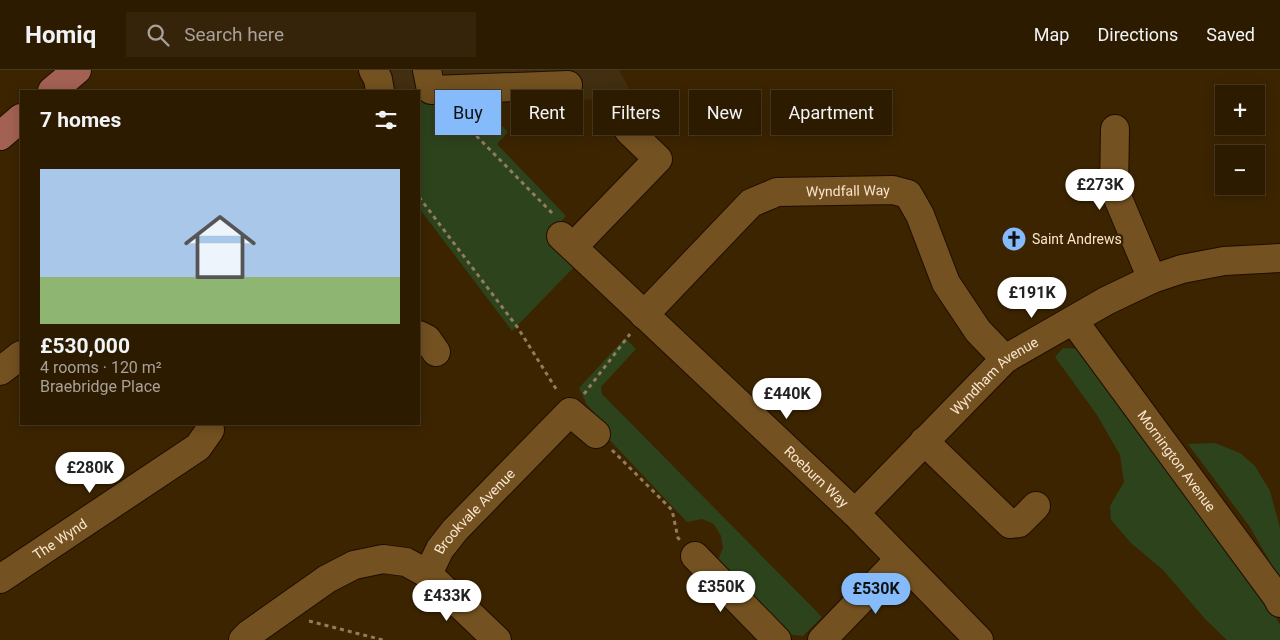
<!DOCTYPE html>
<html lang="en">
<head>
<meta charset="utf-8">
<style>
  body { margin:0; font-family:Roboto,sans-serif; background:#35240a; color:#f1f3f6; height:100vh; display:flex; flex-direction:column; font-size:19px; white-space:nowrap }
  * { box-sizing:border-box; margin:0 }
  p { font-size:16px; color:#a7a199 }
  .icon { flex:none; width:28px; height:28px; fill:none; stroke:currentColor; stroke-width:2; stroke-linecap:round; stroke-linejoin:round }
  .map { position:relative; flex:1; overflow:hidden }
  .panel { position:absolute; left:20px; top:20px; width:400px; height:335px; display:flex; flex-direction:column; background:#2d1b00; border-radius:0px; box-shadow:0 2px 12px #0003,0 0 0 1px #483922 }
  .panel>* { flex:none }
  .top-card { position:absolute; left:435px; top:20px; width:475px; height:45px; display:flex; gap:10px }
  .controls { position:absolute; left:1215px; top:15px; display:grid; gap:10px }
  .controls a { display:grid; place-items:center; width:50px; height:50px; border-radius:0px; background:#2d1b00; box-shadow:0 2px 12px #0003,0 0 0 1px #483922; font-size:25px }
  .price { position:absolute; translate:-50% -42px; padding:0 11px; border-radius:18px; background:#fff; color:#222; font-size:16px; line-height:32px; filter:drop-shadow(0 1px 2px #0008) }
  .price::after { content:''; position:absolute; left:50%; top:30px; width:15px; height:11px; margin-left:-8px; background:inherit; clip-path:polygon(0 0,100% 0,50% 100%) }
  .price.on { background:#85bbfb; color:#111 }
  ul { padding:0; list-style:none }
  li { display:grid; align-content:center; gap:10px; height:265px; padding:0 20px }
  li+li { border-top:1px solid #483922 }
  li span { display:grid; place-items:center; height:155px; border-radius:0px; color:#555 }
  li>.icon { margin-inline-start:auto }
  span .icon { width:90px; height:90px; fill:#fffc; stroke-width:1 }
  li b { font-size:21px }
  h2 { display:flex; justify-content:space-between; align-items:center; height:60px; padding:0 20px; font-size:21px }
  .tag { padding:0 18px; border-radius:0px; background:#2d1b00; box-shadow:0 2px 12px #0003,0 0 0 1px #483922; font-size:18px; line-height:45px }
  .tag.on { background:#85bbfb; color:#111 }
  header { display:flex; align-items:center; gap:30px; box-sizing:border-box; height:70px; padding:0 25px; background:#2d1b00; border-bottom:1px solid #483922 }
  header strong { font-size:24px }
  nav { display:flex; gap:28px; margin-inline-start:auto; font-size:18px }
  .search { width:350px; height:45px; background:#35240a; display:flex; align-items:center; gap:12px; box-sizing:border-box; padding:0 18px; border-radius:0px; color:#a7a199; font-size:19px }
  .map>svg:first-child { display:block }
</style>
</head>
<body>
<header>
<strong>Homiq</strong>
<div class="search"><svg class="icon" aria-label="search" viewBox="0 0 24 24"><circle cx="10" cy="10" r="6"/><path d="M15 15l6 6"/></svg>Search here</div>
<nav><a>Map</a><a>Directions</a><a>Saved</a></nav>
</header>
<div class="map">
<svg width="1280" height="570" viewBox="0 0 1280 570">
  <rect width="100%" height="100%" fill="#3c2400"/>
  <!-- built -->
  <path fill="#422e10" d="M388 0H619L635 30 476 29 419 30V21H393Z"/>
  <!-- green -->
  <g fill="#2d431c">
    <path d="M476 29 508 62 497 74 566 146 547 165 577 194 512 261 419 138V30Z"/>
    <path d="M625 268 636 279 601 317 602 324 822 547 803 566 786 564 717 492 723 478 721 466 714 454 702 449 687 452 603 363 602 351 587 335 579 318Z"/>
    <path d="M1063 278 1081 279 1272 540 1280 555V570H1227L1206 550 1163 500 1131 473 1111 450 1110 436 1124 412 1120 385 1097 345 1055 287Z"/>
    <path d="M1215 373 1240 383 1255 396 1270 421 1280 458V509L1250 457 1188 374Z"/>
  </g>
  <g fill="none" stroke-linecap="round" stroke-linejoin="round">
    <defs>
      <g id="minor">
        <path d="M373 0 378 9 380 21"/>
        <path d="M427 0 431 20 568 15"/>
        <path d="M1115 59 1114 119 1152 209"/>
        <path id="s1" d="M561 166 855 443 979 570"/>
        <path d="M573 177 658 89 629 61"/>
        <path id="s2" d="M644 245 751 133 777 122 893 120 908 124 920 145 946 213 978 261 1005 289"/>
        <path id="s3" d="M1073 250 1277 527 1280 533"/>
        <path d="M419 265 427 269 436 282"/>
        <path d="M0 301 21 285"/>
        <path d="M924 371 1010 454 1019 453 1036 436"/>
        <path id="s4" d="M855 443 1005 289 1106 231 1152 209 1182 199 1224 191 1280 188"/>
        <path d="M695 486 777 570"/>
        <path d="M428 504 497 570"/>
        <path id="s5" d="M0 509 198 377 210 360 209 354"/>
        <path id="s6" d="M243 570 249 564 327 509 354 495 383 489 406 492 428 504 440 479 455 460 570 342 596 364"/>
        <path d="M822 570 899 490"/>
      </g>
      <g id="major">
        <path d="M52 21 77 0"/>
        <path d="M0 66 21 48"/>
      </g>
    </defs>
    <!-- minor casing -->
    <use href="#minor" stroke="#1f0e00" stroke-width="30"/>
    <!-- major casing -->
    <use href="#major" stroke="#1f0e00" stroke-width="30"/>
    <!-- path -->
    <g stroke="#927c5d" stroke-width="3" stroke-dasharray="4 4" stroke-linecap="butt">
      <path d="M454 43 553 144"/>
      <path d="M419 127 518 258 558 322"/>
      <path d="M584 324 630 264"/>
      <path d="M612 380 672 440 678 468 680 470"/>
      <path d="M309 551 383 570"/>
    </g>
    <!-- minor -->
    <use href="#minor" stroke="#735120" stroke-width="28"/>
    <!-- major -->
    <use href="#major" stroke="#a26153" stroke-width="28"/>
  </g>
  <!-- icons -->
  <defs>
    <symbol id="church-disc" viewBox="-11 -11 22 22"><circle r="9.5" fill="#85bbfb" stroke="#3c2400"/><path d="M-1.2-6h2.4v3.5h3.3v2.4h-3.3V6h-2.4V-.1h-3.3v-2.4h3.3Z" fill="#111"/></symbol>
  </defs>
  <g fill-rule="evenodd">
    <use href="#church-disc" x="1000" y="155" width="28" height="28"/>
  </g>
  <g text-anchor="middle" dominant-baseline="central" stroke-width="5" stroke-linejoin="round" paint-order="stroke">
    <!-- street labels -->
    <g font-size="14" fill="#f9e5cc" stroke="#3c2400">
      <text stroke="none"><textPath href="#s2" startOffset="254">Wyndfall Way</textPath></text>
      <text stroke="none"><textPath href="#s4" startOffset="196">Wyndham Avenue</textPath></text>
      <text stroke="none"><textPath href="#s3" startOffset="175">Mornington Avenue</textPath></text>
      <text stroke="none"><textPath href="#s1" startOffset="351">Roeburn Way</textPath></text>
      <text stroke="none"><textPath href="#s6" startOffset="291">Brookvale Avenue</textPath></text>
      <text stroke="none"><textPath href="#s5" startOffset="72">The Wynd</textPath></text>
    </g>
    <!-- poi labels -->
    <g font-size="14" fill="#f9e5cc" stroke="#3c2400" text-anchor="start">
      <text x="1032" y="169">Saint Andrews</text>
    </g>
  </g>
</svg>
<div class="controls">
<a>+</a>
<a>−</a>
</div>
<b class="price" style="left:1100px;top:141px">£273K</b>
<b class="price" style="left:1032px;top:249px">£191K</b>
<b class="price" style="left:787px;top:350px">£440K</b>
<b class="price" style="left:90px;top:424px">£280K</b>
<b class="price" style="left:721px;top:543px">£350K</b>
<b class="price on" style="left:876px;top:545px">£530K</b>
<b class="price" style="left:447px;top:552px">£433K</b>
<div class="top-card">
<a class="tag on">Buy</a>
<a class="tag">Rent</a>
<a class="tag">Filters</a>
<a class="tag">New</a>
<a class="tag">Apartment</a>
</div>
<section class="panel">
<h2>7 homes<svg class="icon" aria-label="filters" viewBox="0 0 24 24"><path d="M4 7h16M4 17h16"/><circle cx="9" cy="7" r="2"/><circle cx="15" cy="17" r="2"/></svg></h2>
<ul>
<li><span style="background:linear-gradient(#a9c7e8 70%,#8fb573 0)"><svg class="icon" aria-label="home" viewBox="0 0 24 24"><path d="M3 11l9-7 9 7M6 9v11h12V9"/></svg></span><div><b>£530,000</b><p>4 rooms · 120 m²</p><p>Braebridge Place</p></div></li>
</ul>
</section>
</div>
</body>
</html>
